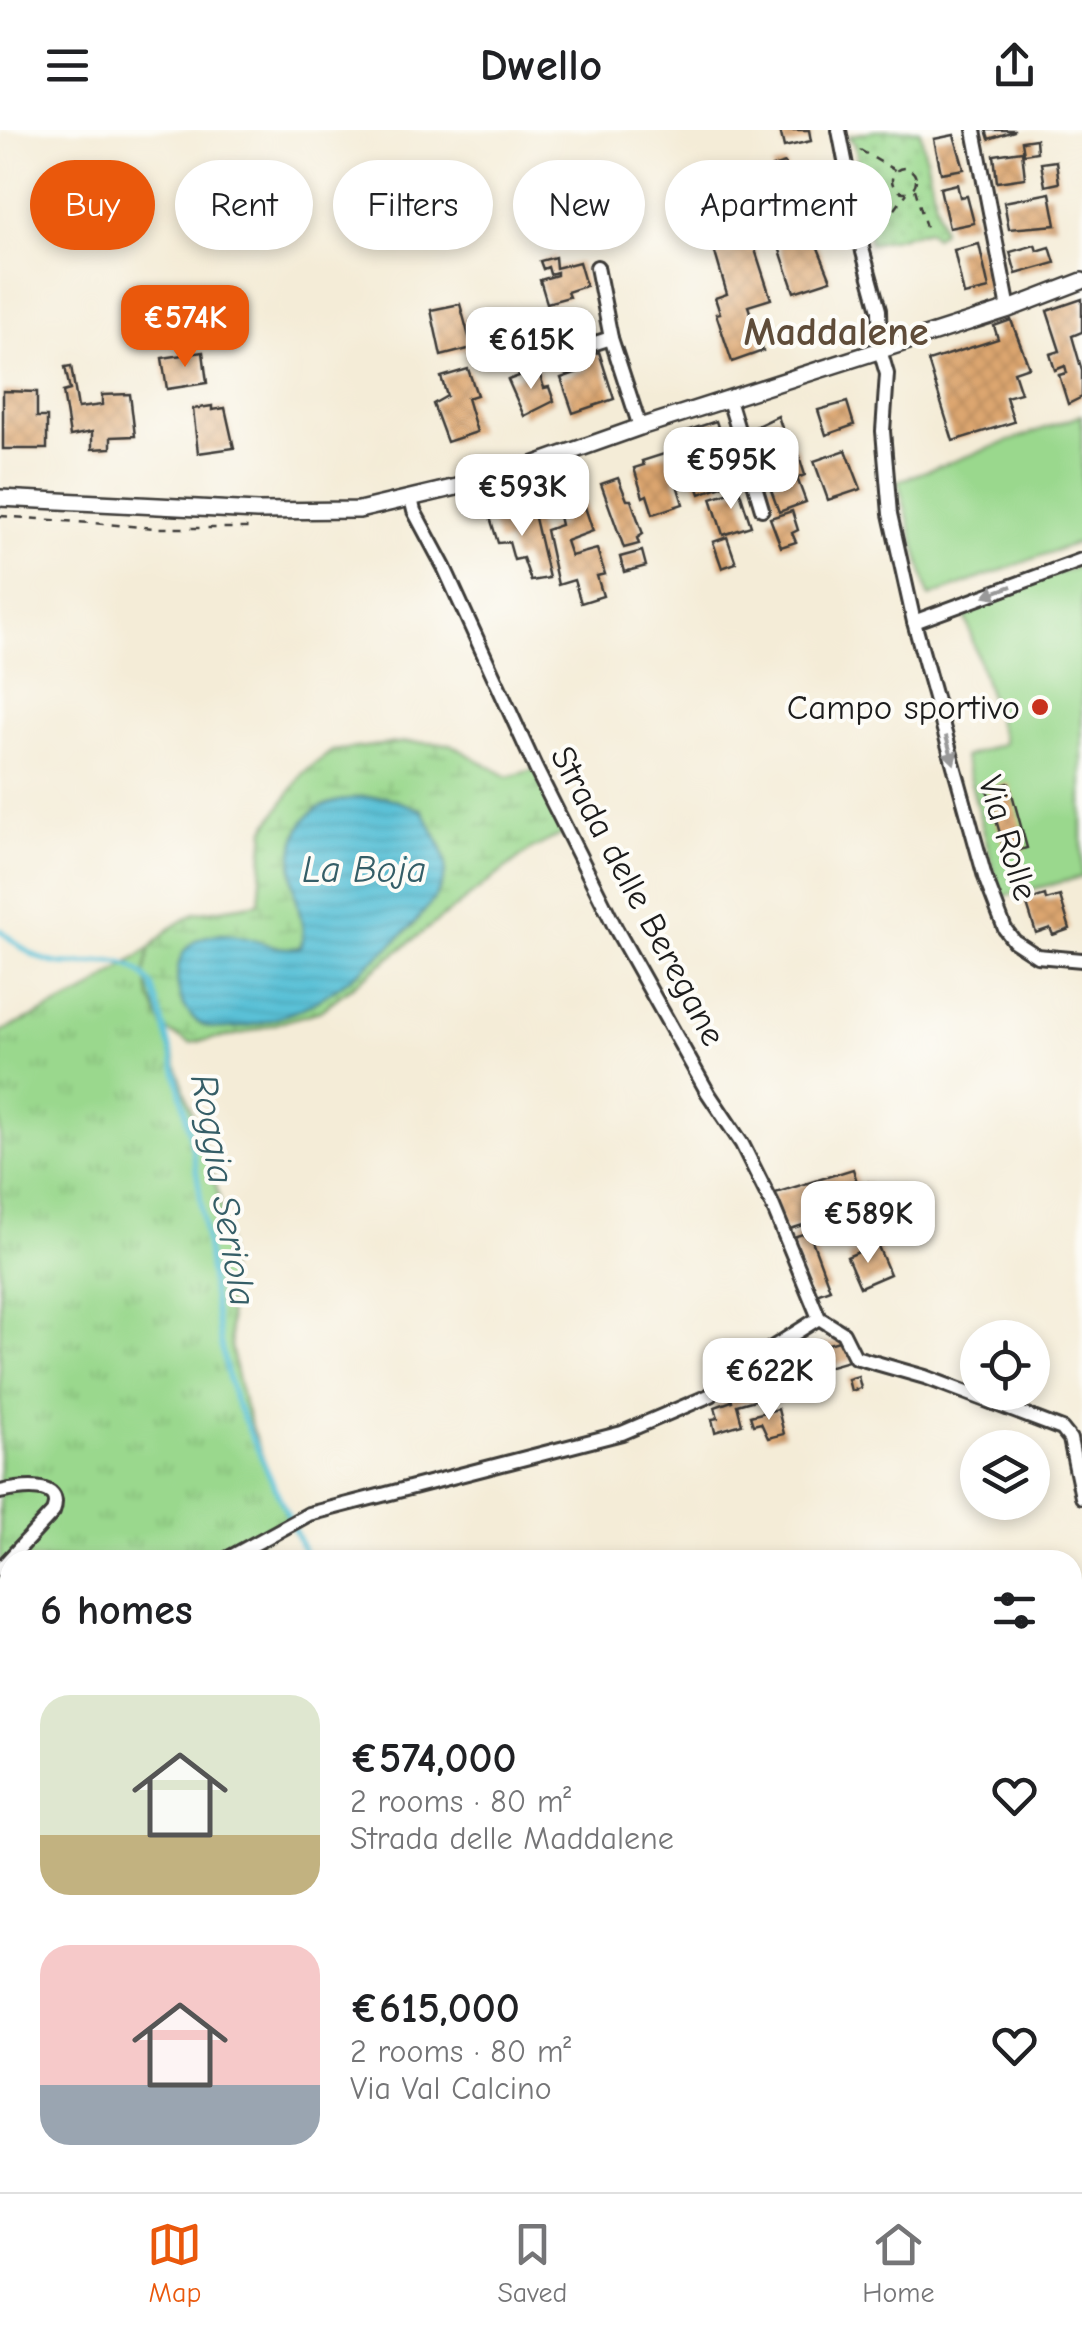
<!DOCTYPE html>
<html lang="en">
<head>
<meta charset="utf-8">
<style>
  body { margin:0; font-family:"Comic Neue",sans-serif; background:#f6f6f6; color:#202124; height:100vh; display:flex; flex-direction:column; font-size:38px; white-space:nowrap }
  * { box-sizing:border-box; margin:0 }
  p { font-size:32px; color:#757577 }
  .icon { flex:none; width:55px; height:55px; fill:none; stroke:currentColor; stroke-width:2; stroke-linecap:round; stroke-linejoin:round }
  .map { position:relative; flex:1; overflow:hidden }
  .details { position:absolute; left:0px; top:1420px; width:1082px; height:642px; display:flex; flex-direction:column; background:#fff; border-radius:30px 30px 0 0; box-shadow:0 5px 15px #0003 }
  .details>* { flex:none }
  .top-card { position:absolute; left:30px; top:30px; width:1022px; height:90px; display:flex; gap:20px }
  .tools { position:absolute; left:960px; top:1190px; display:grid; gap:20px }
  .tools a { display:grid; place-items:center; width:90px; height:90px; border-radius:50%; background:#fff; box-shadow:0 5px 15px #0003; font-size:50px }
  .price { position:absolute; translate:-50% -85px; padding:0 22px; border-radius:20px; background:#fff; color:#222; font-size:32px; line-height:65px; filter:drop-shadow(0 2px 5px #0008) }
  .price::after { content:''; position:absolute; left:50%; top:60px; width:30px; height:22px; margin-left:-15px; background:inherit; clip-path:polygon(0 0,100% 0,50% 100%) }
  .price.selected { background:#ea580c; color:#fff }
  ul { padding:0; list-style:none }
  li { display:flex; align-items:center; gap:30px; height:250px; padding:0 40px }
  li span { display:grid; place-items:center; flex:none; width:280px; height:200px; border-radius:30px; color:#555 }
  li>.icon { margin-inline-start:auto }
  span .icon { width:120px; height:120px; fill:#fffc; stroke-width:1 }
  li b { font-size:42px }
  h2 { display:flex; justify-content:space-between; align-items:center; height:120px; padding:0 40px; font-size:42px }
  .tag { padding:0 35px; border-radius:45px; background:#fff; box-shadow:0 5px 15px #0003; font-size:35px; line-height:90px }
  .tag.selected { background:#ea580c; color:#fff }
  header { display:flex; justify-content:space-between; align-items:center; height:130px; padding:0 40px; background:#fff; font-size:45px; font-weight:600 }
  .dock { display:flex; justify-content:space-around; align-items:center; height:140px; border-top:2px solid #e0e0e0; background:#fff; font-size:28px; color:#757577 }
  .dock a { display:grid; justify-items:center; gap:5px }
  .dock .selected { color:#ea580c }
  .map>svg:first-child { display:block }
</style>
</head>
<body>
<header><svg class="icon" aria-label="menu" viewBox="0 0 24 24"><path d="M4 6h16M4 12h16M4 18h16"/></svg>Dwello<svg class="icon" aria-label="share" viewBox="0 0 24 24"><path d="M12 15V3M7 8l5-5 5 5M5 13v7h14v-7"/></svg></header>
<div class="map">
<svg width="1082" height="2062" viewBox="0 0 1082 2062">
  <defs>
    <pattern id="grass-tufts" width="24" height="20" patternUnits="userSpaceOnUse" patternTransform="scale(2.5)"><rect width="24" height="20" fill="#9ad88d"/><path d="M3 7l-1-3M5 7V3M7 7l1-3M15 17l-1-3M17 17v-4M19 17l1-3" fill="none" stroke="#84b979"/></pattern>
    <pattern id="forest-firs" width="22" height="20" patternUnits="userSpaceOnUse" patternTransform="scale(2.5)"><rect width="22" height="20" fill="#7bb878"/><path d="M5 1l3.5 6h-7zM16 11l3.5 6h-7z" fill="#649562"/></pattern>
    <pattern id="wetland-marsh" width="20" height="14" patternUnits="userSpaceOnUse" patternTransform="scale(2.5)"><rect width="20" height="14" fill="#9ad88d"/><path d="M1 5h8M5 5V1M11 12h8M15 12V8" fill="none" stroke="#84b979"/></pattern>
    <pattern id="park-dots" width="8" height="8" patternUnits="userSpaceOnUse" patternTransform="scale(2.5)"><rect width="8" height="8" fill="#9ad88d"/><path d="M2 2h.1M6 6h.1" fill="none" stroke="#84b979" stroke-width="1.8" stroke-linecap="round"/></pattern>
    <pattern id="water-rules" width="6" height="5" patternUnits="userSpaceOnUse" patternTransform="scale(2.5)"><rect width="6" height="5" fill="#5ac1d7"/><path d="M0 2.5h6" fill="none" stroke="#4ea5b8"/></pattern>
    <pattern id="building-cross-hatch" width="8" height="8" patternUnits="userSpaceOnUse" patternTransform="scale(2.5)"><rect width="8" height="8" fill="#dca670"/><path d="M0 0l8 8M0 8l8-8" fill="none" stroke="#bc8e60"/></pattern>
  </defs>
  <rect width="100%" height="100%" fill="#fdfcf7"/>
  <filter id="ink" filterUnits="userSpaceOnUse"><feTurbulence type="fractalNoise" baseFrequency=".01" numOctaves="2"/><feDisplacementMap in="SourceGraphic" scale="20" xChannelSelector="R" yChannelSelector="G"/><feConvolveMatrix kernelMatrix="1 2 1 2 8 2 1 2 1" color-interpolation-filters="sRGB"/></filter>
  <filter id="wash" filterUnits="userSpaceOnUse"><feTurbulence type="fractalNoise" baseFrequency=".0048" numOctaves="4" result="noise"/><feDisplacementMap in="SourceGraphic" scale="40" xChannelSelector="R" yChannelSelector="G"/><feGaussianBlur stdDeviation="2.25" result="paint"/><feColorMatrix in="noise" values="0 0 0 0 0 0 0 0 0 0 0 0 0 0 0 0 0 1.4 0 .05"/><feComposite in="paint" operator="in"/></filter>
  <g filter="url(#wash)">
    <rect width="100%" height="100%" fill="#f4ecd7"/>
    <!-- grass -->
    <g fill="url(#grass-tufts)" stroke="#5b7a54" stroke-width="2.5">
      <path d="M150 818C139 865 164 888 176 933 188 977 207 1019 218 1063 232 1114 225 1169 232 1221 241 1281 267 1338 290 1394L225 1430H10V1558L0 1560V902L84 864Z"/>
      <path d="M0 1653 10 1683V1723H0Z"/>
    </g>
    <!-- forest -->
    <g fill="url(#forest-firs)" stroke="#4c6a4a" stroke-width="2.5">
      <path d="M0 1723H10V1971L0 1962Z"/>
      <path d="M197 2052H304L310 2062H107L101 2053Z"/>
      <path d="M660 2053H784L785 2062H658Z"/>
    </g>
    <!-- wetland -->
    <path fill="url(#wetland-marsh)" stroke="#5b7a54" stroke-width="2.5" fill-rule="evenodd" d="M406 612 450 614 508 647 536 639 566 702 530 720 320 881 241 904 190 913 168 902 151 869 145 842 150 818 168 800 195 783 259 773 265 699 303 643 332 621ZM360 667H387L415 793C373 832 328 869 274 888L275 816 288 820 300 817 304 807 292 737 298 702 338 672Z"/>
    <!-- park -->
    <path fill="url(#park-dots)" stroke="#5b7a54" stroke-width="2.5" d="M877 0H920L942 101 934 107 928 100 870 114 853 32 858 30 855 15 848 6Z"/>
    <!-- pitch -->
    <g fill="#9ad88d" stroke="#5b7a54" stroke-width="2.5">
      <path d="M1082 285V411L929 467 898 351Z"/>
      <path d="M1082 435V747L1001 767 964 627 1004 613 965 486 973 483 970 473Z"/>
    </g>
    <!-- water -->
    <path fill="url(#water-rules)" stroke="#3b6e7a" stroke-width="2.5" d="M360 667H387L422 680C431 697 449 723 445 744 438 786 341 860 303 878 276 890 244 900 215 898 177 896 162 828 197 810 234 791 266 824 300 817 307 801 300 787 297 771 290 743 288 701 314 681 326 672 346 670 360 667Z"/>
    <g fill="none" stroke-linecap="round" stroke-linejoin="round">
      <!-- stream -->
      <g stroke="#5ac1d7" stroke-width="5">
        <path d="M0 800C14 812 31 826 48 831 91 844 119 812 152 855 173 921 188 989 199 1057 209 1128 213 1199 234 1268L308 1430"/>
        <path d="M1072 1903 1082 1906"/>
      </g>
    </g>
    <g id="blocks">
      <!-- building -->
      <g fill="url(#building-cross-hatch)">
        <path d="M780 0H809L811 11 784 17Z"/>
        <path d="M986 0H1014V1L989 9Z"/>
        <path d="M954 5 964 39 941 43 934 9Z"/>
        <path d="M1036 9 1037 22 1024 24 1022 11Z"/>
        <path d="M1022 21 1025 48 997 52 994 25Z"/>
        <path d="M1056 31 1059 53 1045 56 1041 33Z"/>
        <path d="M785 33 792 52 779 56 772 37Z"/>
        <path d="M957 54 960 67 967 66 974 93 949 98 940 58Z"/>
        <path d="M1050 63 1056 95 1009 99 1004 72Z"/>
        <path d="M813 67 821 70 830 90 810 98 831 150 794 162 776 108 761 113 754 91 759 85 767 88 777 84 782 72 792 78 799 72H809Z"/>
        <path d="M730 103 734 116 752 110 771 169 748 176 763 221 732 232 716 184 720 183 715 168 727 164 711 109Z"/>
        <path d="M979 114 989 159 964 165 954 120Z"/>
        <path d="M1035 115 1037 121 1050 117 1055 133 1016 144 1010 122Z"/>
        <path d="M555 127 556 138 579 132 586 156 567 162 569 167 547 173 540 150 557 145V142L550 144 548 137 543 139 540 131Z"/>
        <path d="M1082 169V202L1072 206 1082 241V267L1068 274 1059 245 1067 243 1065 236 1055 240 1050 224 1060 221 1047 181Z"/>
        <path d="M460 174 472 218 441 226 431 180Z"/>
        <path d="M530 183 539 207 519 214 521 219 500 227 491 202Z"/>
        <path d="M1011 190 1029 237 1014 242 1021 263 1006 267 1014 292 953 311 928 231 998 209 994 196Z"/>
        <path d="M203 222 207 253 167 259 162 228Z"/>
        <path d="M599 222 614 269 573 283 561 248 587 239 583 227Z"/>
        <path d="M71 236 78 278 102 275V265L130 264 135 306 111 307V318L92 319V302L70 306 63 262 70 260 65 237Z"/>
        <path d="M468 239 477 265 467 268 477 302 447 312 433 274 447 266 441 247Z"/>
        <path d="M538 239 544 258 549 257 554 271 524 286 508 250Z"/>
        <path d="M3 261 37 262V287H47V319H3Z"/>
        <path d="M847 272 854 295 826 305 818 280Z"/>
        <path d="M212 276V280L225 278 234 318 198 323 193 279Z"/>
        <path d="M778 286 789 319 796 317 805 345 797 348 806 372 779 382 769 355 781 350 777 338 785 335 783 328 763 335 751 299Z"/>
        <path d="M716 291 726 321 714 325 722 356 700 364 695 350 704 347 689 300Z"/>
        <path d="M846 320 861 359 828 370 814 331Z"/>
        <path d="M667 323 683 374 653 384 647 365 643 367 634 338 644 335 642 331Z"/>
        <path d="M618 348 627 370H631L643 404 637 408 639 414 624 418 601 354Z"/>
        <path d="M578 356 593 401 566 411 571 426 597 419 605 444 597 446 603 466 581 473 574 450 558 455 546 400 561 395 554 364Z"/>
        <path d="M739 359 751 396 723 405 711 368Z"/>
        <path d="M532 375 549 448 531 451 523 428 514 430 509 412 498 413 489 384Z"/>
        <path d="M792 381 798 400 792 403 796 412 781 417 770 388Z"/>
        <path d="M727 407 736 433 722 438 713 412Z"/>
        <path d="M642 421 646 436 624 442 620 427Z"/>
        <path d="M1009 653 1027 718 1006 724 987 659Z"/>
        <path d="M1045 765 1046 770 1060 766 1070 799 1053 805 1050 798 1036 803 1026 771Z"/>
        <path d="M853 1039 858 1055 868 1052 881 1091 870 1095 872 1101 858 1106 850 1080 784 1101 772 1064Z"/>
        <path d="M809 1102 830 1159 811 1166 790 1108Z"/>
        <path d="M877 1114 890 1144 860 1157 847 1127Z"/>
        <path d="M846 1209 852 1230 816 1240 820 1252 737 1275 742 1294 715 1302 712 1289 718 1288 715 1277 732 1271 724 1243Z"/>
        <path d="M858 1246 861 1258 851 1261 848 1249Z"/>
        <path d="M778 1279 784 1304 768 1308 761 1293 753 1295 750 1286Z"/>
        <path d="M1072 1708 1082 1710 1074 1752H1072Z"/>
        <path d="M1073 1919 1082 1921V1956L1072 1954Z"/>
        <path d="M1072 2000 1082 2003V2044L1072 2041Z"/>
        <path d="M8 2012 10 2017V2046L0 2030V2016Z"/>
        <path d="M13 2052H53L57 2062H17Z"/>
        <path d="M352 2052H367L371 2062H327Z"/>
      </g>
    </g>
  </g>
  <g filter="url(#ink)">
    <use href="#blocks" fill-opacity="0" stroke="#3c3b38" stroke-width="2.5"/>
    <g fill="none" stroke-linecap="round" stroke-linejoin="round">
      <defs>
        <path id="service" d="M1072 1668 1082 1671"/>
        <g id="minor">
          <path d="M839 0 863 122 879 180 880 220 887 244 883 301 890 384 914 492 985 747 1005 799 1014 811 1037 826 1082 830"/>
          <path d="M974 0 1009 179"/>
          <path d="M597 137 611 208 640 297"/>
          <path d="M530 234 611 208"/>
          <path d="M729 270 762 379"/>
          <path d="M411 368 414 381 444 437 536 639 616 799 708 963 742 1014 772 1074 819 1188 843 1203 855 1227 925 1247 1062 1299 1070 1309 1082 1367"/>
          <path d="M914 492 1082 430"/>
          <path d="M0 1362C19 1358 65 1350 53 1382L0 1439"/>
          <path d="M225 1430 309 1384 622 1303 711 1265 726 1239 764 1223 819 1188"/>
          <path d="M0 1558H10"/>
          <path d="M1072 1834 1082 1793"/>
          <path d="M0 1970 10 1977"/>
          <path d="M93 2052 98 2062"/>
          <path d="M203 2062 216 2052"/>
          <path d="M645 2062 654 2052"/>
          <path d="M1016 2062 1019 2052"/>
        </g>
        <path id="tertiary" d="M0 368 257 381 359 380 499 347 640 297 1009 179 1082 151"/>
      </defs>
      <!-- service casing -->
      <use href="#service" stroke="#3c3b38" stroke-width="11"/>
      <!-- minor casing -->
      <use href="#minor" stroke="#3c3b38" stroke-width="18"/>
      <!-- tertiary casing -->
      <use href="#tertiary" stroke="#3c3b38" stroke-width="20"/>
      <!-- path -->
      <g stroke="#3c3b38" stroke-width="2.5" stroke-dasharray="8 8" stroke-linecap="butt">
        <path d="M860 20 896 41"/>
        <circle cx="904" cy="50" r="12"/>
        <path d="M915 59 927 101"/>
        <path d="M876 105 907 63"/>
        <path d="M0 386 156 398H253"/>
      </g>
      <!-- service -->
      <use href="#service" stroke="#fff" stroke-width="6"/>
      <!-- minor -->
      <use href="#minor" stroke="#fff" stroke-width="12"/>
      <!-- tertiary -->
      <use href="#tertiary" stroke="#fff" stroke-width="15"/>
    </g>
    <!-- one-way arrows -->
    <defs><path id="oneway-solid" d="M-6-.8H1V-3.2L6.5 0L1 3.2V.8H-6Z" transform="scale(2.5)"/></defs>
    <g fill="#999">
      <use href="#oneway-solid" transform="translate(998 461) rotate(160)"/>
      <use href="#oneway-solid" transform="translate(950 620) rotate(74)"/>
    </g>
  </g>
  <!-- markers -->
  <circle fill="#c8321e" stroke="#fdfcf7" stroke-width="4" cx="1040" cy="577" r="10"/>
  <g text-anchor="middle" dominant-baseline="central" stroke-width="8" stroke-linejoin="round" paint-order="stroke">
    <!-- poi labels -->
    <g font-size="35" fill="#1c1c1c" stroke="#fdfcf7" text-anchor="end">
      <text x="1020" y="577">Campo sportivo</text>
    </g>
    <!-- street labels -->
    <g font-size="35" fill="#1c1c1c" stroke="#fdfcf7">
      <text transform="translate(1008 708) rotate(73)">Via Rolle</text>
      <text transform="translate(638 766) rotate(62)">Strada delle Beregane</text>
    </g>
    <!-- water labels -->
    <g font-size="38" font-style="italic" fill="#355e67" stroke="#fdfcf7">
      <text x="364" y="740">La Boja</text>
      <text transform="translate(223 1060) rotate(80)">Roggia Seriola</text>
    </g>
    <!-- quarter labels -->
    <g font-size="40" font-weight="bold" fill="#5f4c39" stroke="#fdfcf7">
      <text x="836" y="202">Maddalene</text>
    </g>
  </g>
</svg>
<div class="tools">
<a><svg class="icon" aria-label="locate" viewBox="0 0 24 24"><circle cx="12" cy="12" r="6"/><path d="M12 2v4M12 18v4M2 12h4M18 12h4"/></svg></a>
<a><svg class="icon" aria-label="layers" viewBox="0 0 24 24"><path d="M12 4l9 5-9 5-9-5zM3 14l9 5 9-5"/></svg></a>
</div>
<b class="price selected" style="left:185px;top:240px">€574K</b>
<b class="price" style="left:531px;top:262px">€615K</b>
<b class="price" style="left:731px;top:382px">€595K</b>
<b class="price" style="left:522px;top:409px">€593K</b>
<b class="price" style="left:868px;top:1136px">€589K</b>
<b class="price" style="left:769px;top:1293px">€622K</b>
<div class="top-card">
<a class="tag selected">Buy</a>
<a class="tag">Rent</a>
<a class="tag">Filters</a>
<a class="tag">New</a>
<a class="tag">Apartment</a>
</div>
<section class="details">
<h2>6 homes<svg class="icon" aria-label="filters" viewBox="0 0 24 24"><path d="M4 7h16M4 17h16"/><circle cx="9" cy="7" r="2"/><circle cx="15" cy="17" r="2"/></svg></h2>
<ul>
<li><span style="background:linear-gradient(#dfe7d0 70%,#c2b280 0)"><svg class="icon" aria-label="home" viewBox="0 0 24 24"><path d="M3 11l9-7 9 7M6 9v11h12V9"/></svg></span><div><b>€574,000</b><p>2 rooms · 80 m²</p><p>Strada delle Maddalene</p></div><svg class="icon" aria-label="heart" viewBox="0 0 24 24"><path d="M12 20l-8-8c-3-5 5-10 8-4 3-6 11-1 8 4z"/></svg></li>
<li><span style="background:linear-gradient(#f6c9c9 70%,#9aa5b1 0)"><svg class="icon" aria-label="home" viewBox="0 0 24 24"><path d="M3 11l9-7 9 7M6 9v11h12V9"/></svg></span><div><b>€615,000</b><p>2 rooms · 80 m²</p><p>Via Val Calcino</p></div><svg class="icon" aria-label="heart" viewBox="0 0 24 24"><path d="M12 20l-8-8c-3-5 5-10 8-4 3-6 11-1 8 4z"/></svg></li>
</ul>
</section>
</div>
<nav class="dock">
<a class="selected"><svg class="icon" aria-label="map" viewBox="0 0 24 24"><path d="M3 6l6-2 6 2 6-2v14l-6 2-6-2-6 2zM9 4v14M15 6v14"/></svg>Map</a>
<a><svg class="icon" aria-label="saved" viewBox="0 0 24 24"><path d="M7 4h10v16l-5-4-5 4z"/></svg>Saved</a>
<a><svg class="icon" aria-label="home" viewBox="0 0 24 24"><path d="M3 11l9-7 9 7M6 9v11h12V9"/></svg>Home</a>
</nav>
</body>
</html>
